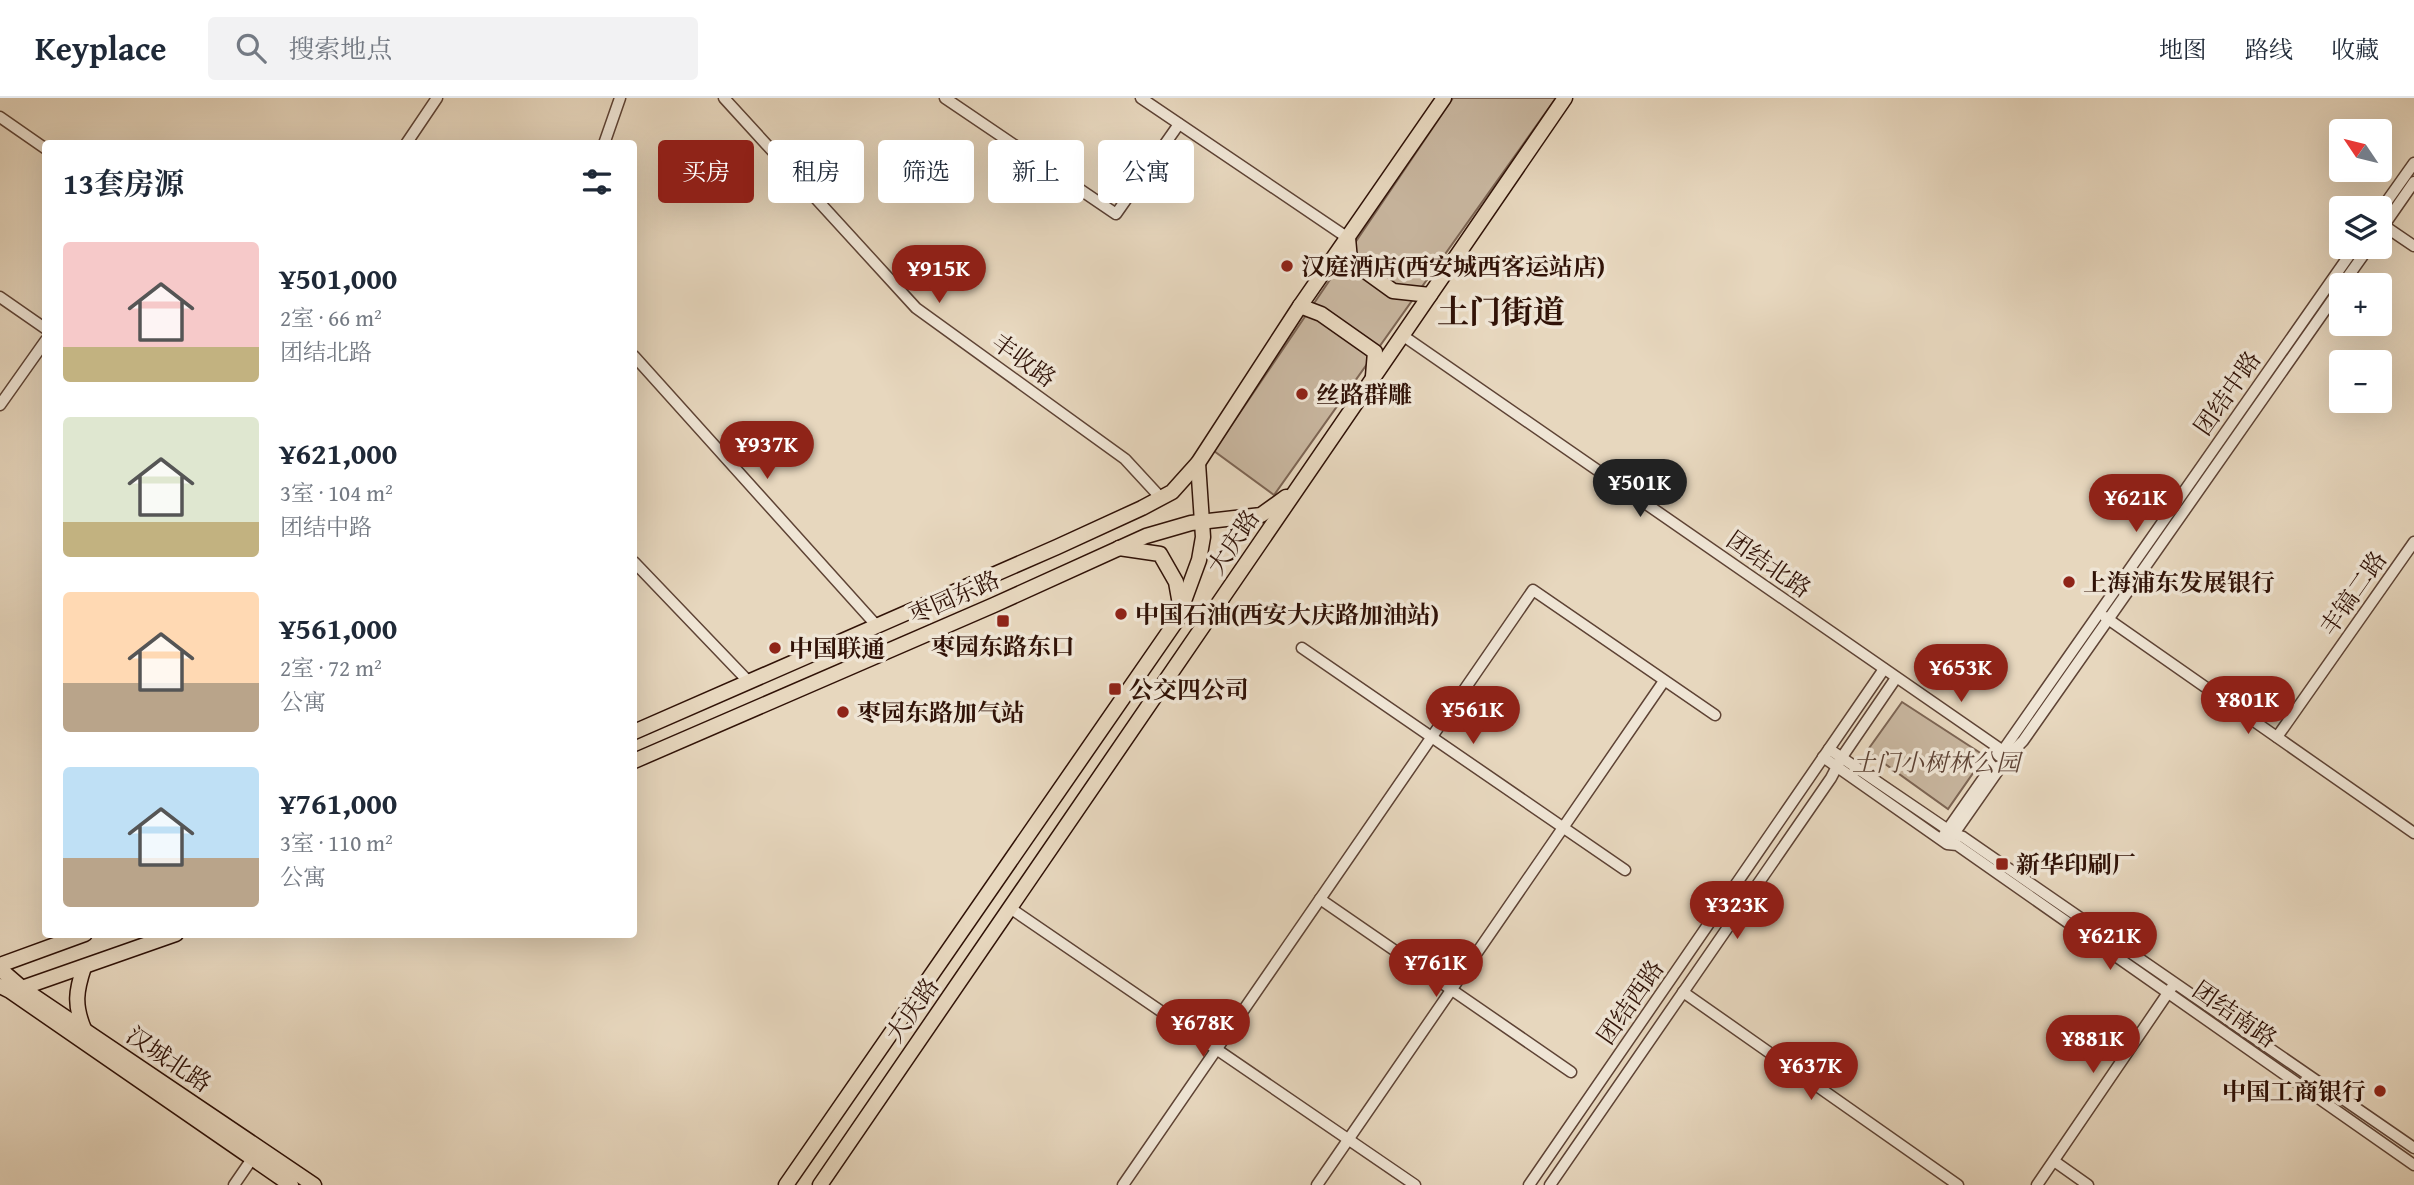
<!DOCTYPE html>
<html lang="zh">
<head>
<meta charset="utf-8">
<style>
  body { margin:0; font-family:"Gentium Book Plus","Noto Serif SC",serif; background:#f2f2f3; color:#1f2937; height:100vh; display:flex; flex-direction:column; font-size:26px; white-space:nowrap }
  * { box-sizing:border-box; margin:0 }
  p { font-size:23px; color:#747a83 }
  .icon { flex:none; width:38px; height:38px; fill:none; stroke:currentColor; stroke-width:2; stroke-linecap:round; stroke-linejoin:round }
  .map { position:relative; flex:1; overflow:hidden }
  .sheet { position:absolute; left:42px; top:42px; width:595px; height:798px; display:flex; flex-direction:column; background:#fff; border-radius:7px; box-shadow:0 7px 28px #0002 }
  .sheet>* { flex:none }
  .hud { position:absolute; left:658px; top:42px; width:665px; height:63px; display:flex; gap:14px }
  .needle { width:46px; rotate:305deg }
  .buttons { position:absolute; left:2329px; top:21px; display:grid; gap:14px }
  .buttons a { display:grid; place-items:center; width:63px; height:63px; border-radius:7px; background:#fff; box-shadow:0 7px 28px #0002; font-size:35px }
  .price { position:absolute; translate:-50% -60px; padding:0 16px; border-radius:24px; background:#8f2418; color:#fff; font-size:23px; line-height:46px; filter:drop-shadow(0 2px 4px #0008) }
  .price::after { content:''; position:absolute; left:50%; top:42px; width:21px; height:16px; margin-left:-10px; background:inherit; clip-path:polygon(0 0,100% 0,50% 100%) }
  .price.selected { background:#222; color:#fff }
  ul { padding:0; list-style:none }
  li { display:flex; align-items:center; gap:21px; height:175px; padding:0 21px }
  li span { display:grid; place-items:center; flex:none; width:196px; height:140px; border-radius:7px; color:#555 }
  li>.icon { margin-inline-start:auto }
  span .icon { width:84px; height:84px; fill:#fffc; stroke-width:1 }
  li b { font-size:30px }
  h2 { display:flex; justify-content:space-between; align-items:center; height:84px; padding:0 21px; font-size:30px }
  .tag { padding:0 24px; border-radius:7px; background:#fff; box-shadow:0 7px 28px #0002; font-size:24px; line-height:63px }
  .tag.selected { background:#8f2418; color:#fff }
  header { display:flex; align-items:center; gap:42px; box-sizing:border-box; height:98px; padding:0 35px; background:#fff; border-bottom:2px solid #e0e1e3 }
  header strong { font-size:33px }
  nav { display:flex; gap:38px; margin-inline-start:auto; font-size:24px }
  .search { width:490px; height:63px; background:#f2f2f3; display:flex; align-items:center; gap:18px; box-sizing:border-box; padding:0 24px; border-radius:7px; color:#747a83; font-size:26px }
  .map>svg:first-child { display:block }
</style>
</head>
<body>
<header>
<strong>Keyplace</strong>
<div class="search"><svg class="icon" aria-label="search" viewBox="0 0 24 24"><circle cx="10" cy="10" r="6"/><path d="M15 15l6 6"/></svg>搜索地点</div>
<nav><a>地图</a><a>路线</a><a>收藏</a></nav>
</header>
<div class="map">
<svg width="2414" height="1087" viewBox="0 0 2414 1087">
  <rect width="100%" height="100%" fill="#e7d7be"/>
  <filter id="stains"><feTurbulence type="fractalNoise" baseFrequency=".00286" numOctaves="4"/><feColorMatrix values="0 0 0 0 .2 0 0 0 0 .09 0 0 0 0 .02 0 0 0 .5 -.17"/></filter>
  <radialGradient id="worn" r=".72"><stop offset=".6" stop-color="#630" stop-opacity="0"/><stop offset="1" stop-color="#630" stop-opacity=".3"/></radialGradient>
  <!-- green -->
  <g fill="#c8b69f" stroke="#7c6453" stroke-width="2">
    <path d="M1453 0H1556L1274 397 1214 353Z"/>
    <path d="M1902 604 1985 658 1948 711 1867 653Z"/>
  </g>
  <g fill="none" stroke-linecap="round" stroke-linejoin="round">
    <defs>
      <g id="minor">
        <path d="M724 0 916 210 1125 361 1161 400"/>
        <path d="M945 0 1116 116 1179 26"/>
        <path d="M1141 0 1348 140"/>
        <path d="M0 19 46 51"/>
        <path d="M406 46 437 0"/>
        <path d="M604 46 620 0"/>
        <path d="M2380 113 2414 65"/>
        <path d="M2380 125 2414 148"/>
        <path d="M2380 133 2414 84"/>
        <path d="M2342 187 2369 149"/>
        <path d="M0 199 46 231"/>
        <path d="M1402 237 2009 657"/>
        <path d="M634 258 877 528"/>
        <path d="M0 307 46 242"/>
        <path d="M634 464 749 584"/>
        <path d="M2105 519 2414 735"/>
        <path d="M1302 550 1625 772"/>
        <path d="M2277 639 2414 444"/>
        <path d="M1829 651 1954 736 1963 739 2002 766 2414 1050"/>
        <path d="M1823 659 1947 746 1957 747 2414 1067"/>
        <path d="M1951 740 2009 657 2023 643 2342 188"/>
        <path d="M1941 741 2355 149"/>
        <path d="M1320 801 1571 974"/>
        <path d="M1010 810 1415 1087"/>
        <path d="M1683 894 1958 1087"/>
        <path d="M2054 1063 2088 1087"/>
        <path d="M234 1087 256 1055"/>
        <path d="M1123 1087 1533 492 1715 617"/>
        <path d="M1317 1087 1664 583"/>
        <path d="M1529 1087 1884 571"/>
        <path d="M1550 1087 1831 680 1842 659 1896 580"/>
        <path d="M2037 1087 2172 889"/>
      </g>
      <g id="major">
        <path d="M1348 140 1350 162 1393 193 1430 197"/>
        <path d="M1300 208 1321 216 1375 254 1373 278"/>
        <path d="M1119 450 1160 456 1176 484 1181 512"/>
        <path d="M634 634 1057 449 1142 410 1172 394 1198 365 1300 208 1444 0"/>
        <path d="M634 663 994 507 1146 438 1191 425 1261 417 1286 399"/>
        <path d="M0 867 85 836"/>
        <path d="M84 869C76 893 74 907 84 931"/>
        <path d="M0 871 22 890 314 1087"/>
        <path d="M0 888 10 893 291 1087"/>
        <path d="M19 891 176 836"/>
        <path d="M786 1087 1177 522 1199 462 1203 439 1198 365"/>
        <path d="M820 1087 1565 0"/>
      </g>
    </defs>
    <!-- minor casing -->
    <use href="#minor" stroke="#5e4335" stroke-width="13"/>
    <!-- major casing -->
    <use href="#major" stroke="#301207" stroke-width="17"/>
    <!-- minor -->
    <use href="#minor" stroke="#efe5d5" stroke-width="10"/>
    <!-- major -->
    <use href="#major" stroke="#e7d7be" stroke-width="14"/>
  </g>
  <!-- markers -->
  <g fill="#8f2418" stroke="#efe5d5" stroke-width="2.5">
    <circle cx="1287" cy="168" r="7"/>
    <circle cx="1302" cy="296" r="7"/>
    <circle cx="2069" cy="484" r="7"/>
    <circle cx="1121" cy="516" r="7"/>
    <rect x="996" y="516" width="14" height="14" rx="3.5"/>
    <circle cx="775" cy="550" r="7"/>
    <rect x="1108" y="584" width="14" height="14" rx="3.5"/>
    <circle cx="843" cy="614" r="7"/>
    <rect x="1995" y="759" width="14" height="14" rx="3.5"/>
    <circle cx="2380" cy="993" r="7"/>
  </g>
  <g text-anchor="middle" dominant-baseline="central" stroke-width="7" stroke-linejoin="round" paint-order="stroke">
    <!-- poi labels -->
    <g font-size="24" font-weight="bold" fill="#301207" stroke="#efe5d5" text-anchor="start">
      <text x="1301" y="168">汉庭酒店(西安城西客运站店)</text>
      <text x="1316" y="296">丝路群雕</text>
      <text x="2083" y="484">上海浦东发展银行</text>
      <text x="1135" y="516">中国石油(西安大庆路加油站)</text>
      <text x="1003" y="548" text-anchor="middle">枣园东路东口</text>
      <text x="789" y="550">中国联通</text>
      <text x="1129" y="591">公交四公司</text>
      <text x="857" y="614">枣园东路加气站</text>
      <text x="2016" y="766">新华印刷厂</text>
      <text x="2366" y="993" text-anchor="end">中国工商银行</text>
    </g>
    <!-- street labels -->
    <g font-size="24" fill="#301207" stroke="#efe5d5">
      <text transform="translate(1024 262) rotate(36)">丰收路</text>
      <text transform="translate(2227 295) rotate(-55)">团结中路</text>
      <text transform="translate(1233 444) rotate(-56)">大庆路</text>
      <text transform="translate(1769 466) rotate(35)">团结北路</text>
      <text transform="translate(2353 495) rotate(-55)">丰镐二路</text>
      <text transform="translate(954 499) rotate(-24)">枣园东路</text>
      <text transform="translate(1630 904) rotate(-55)">团结西路</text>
      <text transform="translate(912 912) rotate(-55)">大庆路</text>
      <text transform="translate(2235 916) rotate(35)">团结南路</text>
      <text transform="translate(169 961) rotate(34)">汉城北路</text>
    </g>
    <!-- park labels -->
    <g font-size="24" font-style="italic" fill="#5e4335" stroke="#efe5d5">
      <text x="1936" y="664">土门小树林公园</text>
    </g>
    <!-- district labels -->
    <g font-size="32" font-weight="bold" fill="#301207" stroke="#efe5d5">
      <text x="1501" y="213">土门街道</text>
    </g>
  </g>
  <rect width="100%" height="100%" filter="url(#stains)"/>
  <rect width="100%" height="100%" fill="url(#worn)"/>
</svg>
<div class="buttons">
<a><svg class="needle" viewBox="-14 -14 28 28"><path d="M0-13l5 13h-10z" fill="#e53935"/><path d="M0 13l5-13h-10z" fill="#747a83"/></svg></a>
<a><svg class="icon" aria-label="layers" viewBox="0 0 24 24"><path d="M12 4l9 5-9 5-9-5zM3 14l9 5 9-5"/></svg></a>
<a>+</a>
<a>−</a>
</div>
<b class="price" style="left:939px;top:207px">¥915K</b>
<b class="price" style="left:767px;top:383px">¥937K</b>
<b class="price selected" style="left:1640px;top:421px">¥501K</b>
<b class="price" style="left:2136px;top:436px">¥621K</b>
<b class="price" style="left:1961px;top:606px">¥653K</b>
<b class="price" style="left:2248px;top:638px">¥801K</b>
<b class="price" style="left:1473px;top:648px">¥561K</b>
<b class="price" style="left:1737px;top:843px">¥323K</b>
<b class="price" style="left:2110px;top:874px">¥621K</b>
<b class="price" style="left:1436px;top:901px">¥761K</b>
<b class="price" style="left:1203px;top:961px">¥678K</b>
<b class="price" style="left:2093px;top:977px">¥881K</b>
<b class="price" style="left:1811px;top:1004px">¥637K</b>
<div class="hud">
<a class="tag selected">买房</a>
<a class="tag">租房</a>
<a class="tag">筛选</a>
<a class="tag">新上</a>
<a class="tag">公寓</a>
</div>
<section class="sheet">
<h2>13套房源<svg class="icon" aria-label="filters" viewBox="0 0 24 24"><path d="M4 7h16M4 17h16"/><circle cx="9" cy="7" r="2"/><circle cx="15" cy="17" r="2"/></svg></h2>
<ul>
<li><span style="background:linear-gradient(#f6c9c9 75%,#c2b280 0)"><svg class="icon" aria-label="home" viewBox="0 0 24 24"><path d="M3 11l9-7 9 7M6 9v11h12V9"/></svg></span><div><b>¥501,000</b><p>2室 · 66 m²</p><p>团结北路</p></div></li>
<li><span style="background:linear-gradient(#dfe7d0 75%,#c2b280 0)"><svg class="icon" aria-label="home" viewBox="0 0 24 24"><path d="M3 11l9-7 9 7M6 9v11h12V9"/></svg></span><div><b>¥621,000</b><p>3室 · 104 m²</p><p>团结中路</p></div></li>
<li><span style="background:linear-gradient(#ffd9b3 65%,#b9a48a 0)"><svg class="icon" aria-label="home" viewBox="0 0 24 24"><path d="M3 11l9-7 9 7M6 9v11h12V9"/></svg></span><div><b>¥561,000</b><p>2室 · 72 m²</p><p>公寓</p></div></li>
<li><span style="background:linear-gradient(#bfe0f5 65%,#b9a48a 0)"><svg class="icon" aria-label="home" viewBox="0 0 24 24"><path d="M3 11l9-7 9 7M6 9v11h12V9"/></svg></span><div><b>¥761,000</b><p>3室 · 110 m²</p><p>公寓</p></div></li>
</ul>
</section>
</div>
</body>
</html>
